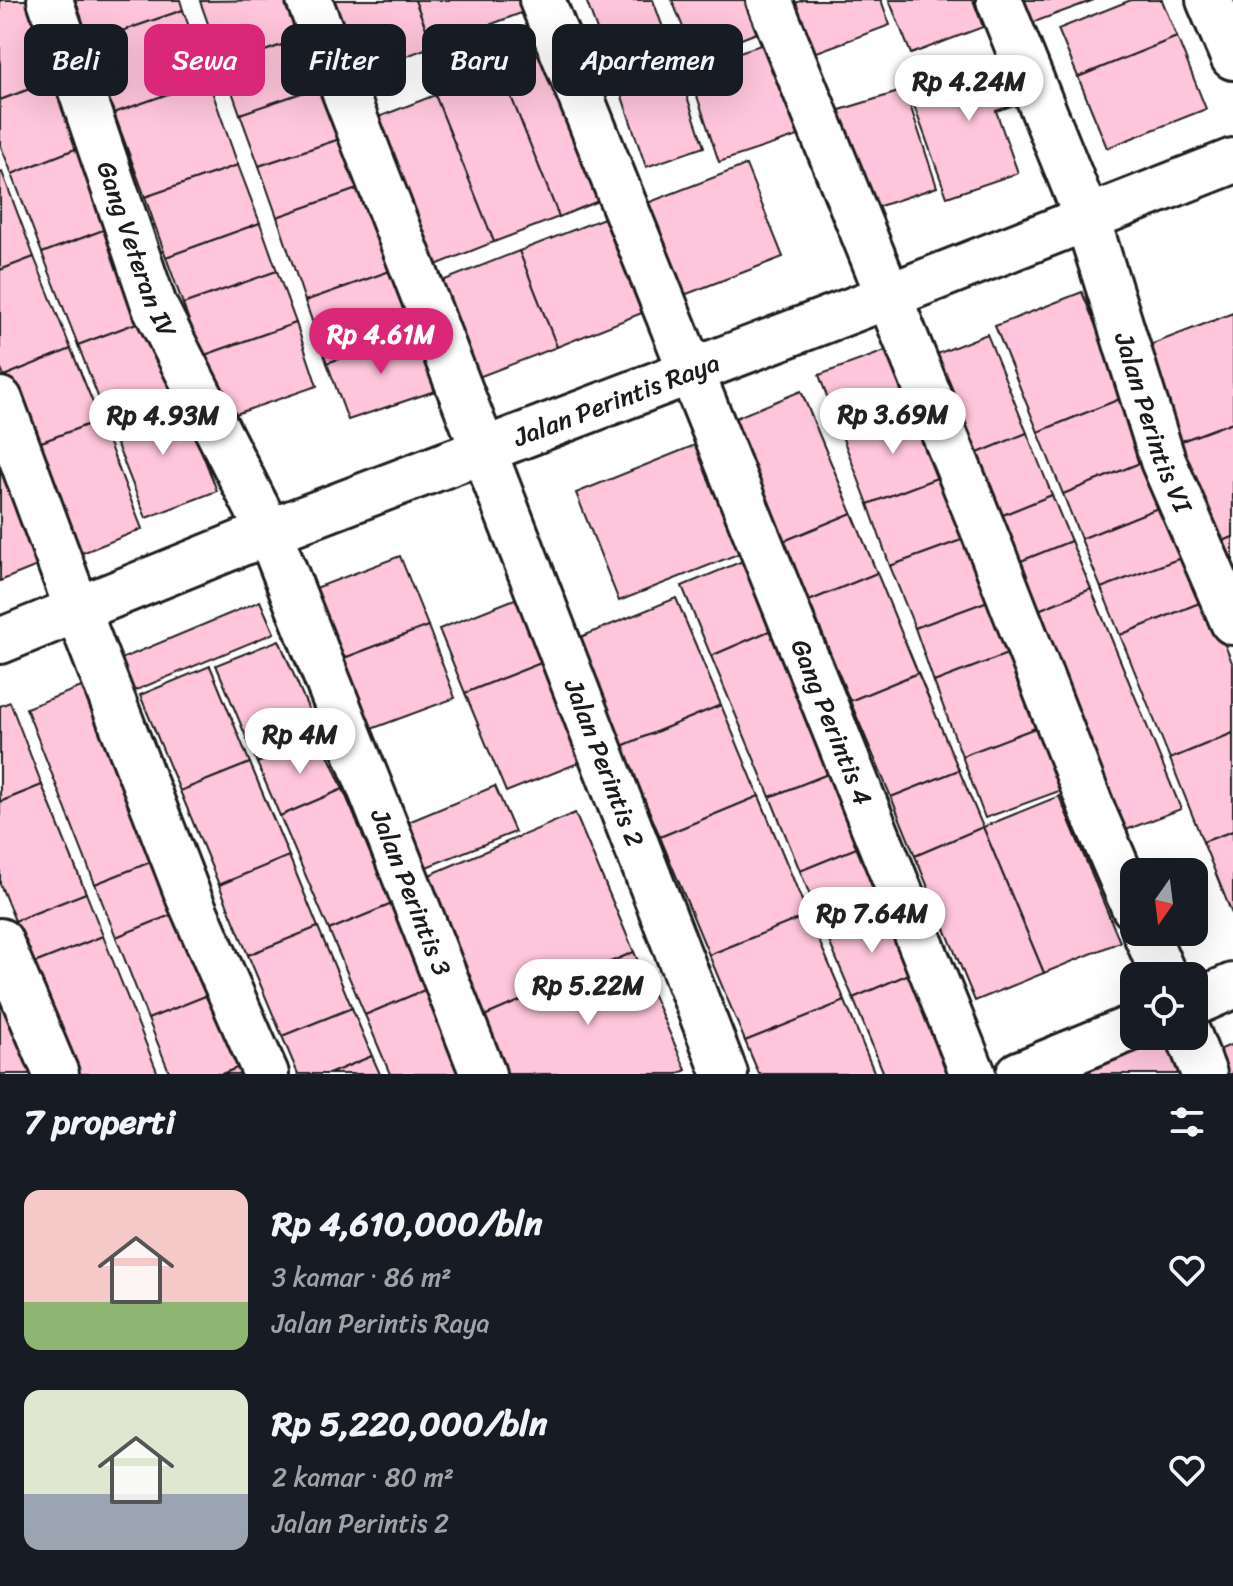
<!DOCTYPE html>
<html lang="id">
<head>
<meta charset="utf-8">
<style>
  body { margin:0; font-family:Sriracha,sans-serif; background:#242831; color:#f1f3f6; height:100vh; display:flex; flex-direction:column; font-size:30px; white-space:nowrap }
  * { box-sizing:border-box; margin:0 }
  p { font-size:26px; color:#9ea1a6 }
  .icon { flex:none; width:44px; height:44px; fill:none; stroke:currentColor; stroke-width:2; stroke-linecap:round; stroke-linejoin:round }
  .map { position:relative; height:1074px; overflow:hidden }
  .panel { display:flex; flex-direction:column; background:#171b24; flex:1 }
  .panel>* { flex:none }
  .banner { position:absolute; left:24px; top:24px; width:800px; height:72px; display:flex; gap:16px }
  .needle { width:52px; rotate:194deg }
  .tools { position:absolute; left:1120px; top:858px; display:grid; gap:16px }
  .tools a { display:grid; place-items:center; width:88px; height:88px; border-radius:16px; background:#171b24; box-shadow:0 8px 32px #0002; font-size:40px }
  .price { position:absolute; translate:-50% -68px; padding:0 18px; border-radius:28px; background:#fff; color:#222; font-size:26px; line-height:52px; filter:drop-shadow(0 2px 4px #0008) }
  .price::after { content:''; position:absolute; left:50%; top:48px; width:24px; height:18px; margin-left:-12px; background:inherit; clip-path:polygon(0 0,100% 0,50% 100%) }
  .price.active { background:#db2777; color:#fff }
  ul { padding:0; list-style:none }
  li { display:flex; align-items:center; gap:24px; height:200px; padding:0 24px }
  li span { display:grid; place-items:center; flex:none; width:224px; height:160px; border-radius:16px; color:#555 }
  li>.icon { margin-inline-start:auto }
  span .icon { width:96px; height:96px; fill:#fffc; stroke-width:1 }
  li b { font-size:34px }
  h2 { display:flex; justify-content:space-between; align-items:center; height:96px; padding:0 24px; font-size:34px }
  .pill { padding:0 28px; border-radius:16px; background:#171b24; box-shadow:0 8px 32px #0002; font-size:28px; line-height:72px }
  .pill.active { background:#db2777; color:#fff }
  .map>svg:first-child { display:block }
</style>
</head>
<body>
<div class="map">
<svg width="1233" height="1074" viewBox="0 0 1233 1074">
  <rect width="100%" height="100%" fill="#fff"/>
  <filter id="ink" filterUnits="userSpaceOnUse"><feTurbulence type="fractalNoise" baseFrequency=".0125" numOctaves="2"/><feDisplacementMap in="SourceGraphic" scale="16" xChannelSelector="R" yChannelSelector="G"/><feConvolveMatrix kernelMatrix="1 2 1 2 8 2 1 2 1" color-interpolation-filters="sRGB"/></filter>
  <g filter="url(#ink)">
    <!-- building -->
    <g fill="#fec5db" stroke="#1c1c1c" stroke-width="2">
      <path d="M0 0H26L57 79 0 100Z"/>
      <path d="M75 0H180L183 10 90 42Z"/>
      <path d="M298 0 310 35 223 66 200 1Z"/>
      <path d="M334 0H415L433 46 362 73Z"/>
      <path d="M415 0H519L524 12 433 46Z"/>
      <path d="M586 0H653L667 39 608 60Z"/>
      <path d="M672 0H762L772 27 695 57Z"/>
      <path d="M803 0H881L890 25 809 55 790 5Z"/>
      <path d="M889 0H973L983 27 911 54Z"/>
      <path d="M1020 0H1094L1029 24Z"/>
      <path d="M1131 0H1162L1177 37 1078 77 1058 29Z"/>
      <path d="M183 10 208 80 114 113 90 42Z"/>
      <path d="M310 35 328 84 240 114 223 66Z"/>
      <path d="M1177 37 1206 109 1107 148 1078 77Z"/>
      <path d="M782 38 813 131 719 162 688 69Z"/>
      <path d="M558 46 618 193 559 217 500 69Z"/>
      <path d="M672 52 704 147 646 167 614 73Z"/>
      <path d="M1009 54 1027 101 996 111 1018 173 947 197 908 89Z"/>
      <path d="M500 69 559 217 494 242 435 95Z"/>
      <path d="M57 79 83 146 12 174 0 144V100Z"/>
      <path d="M208 80 238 165 145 197 114 113Z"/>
      <path d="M328 84 346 137 259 166 240 114Z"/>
      <path d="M905 90 937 187 862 212 830 113Z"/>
      <path d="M435 95 494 242 418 272 358 125Z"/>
      <path d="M346 137 363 187 277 217 259 166Z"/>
      <path d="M83 146 114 226 42 253 12 174Z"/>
      <path d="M238 165 260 223 166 257 145 197Z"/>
      <path d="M746 165 783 257 679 297 642 205Z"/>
      <path d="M2 172 34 257 0 270V173Z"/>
      <path d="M363 187 393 270 305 301 277 217Z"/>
      <path d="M604 218 642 313 557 347 519 251Z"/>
      <path d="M260 223 277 271 183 304 166 257Z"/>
      <path d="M114 226 150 318 78 345 42 253Z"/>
      <path d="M519 251 557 347 476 378 437 283Z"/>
      <path d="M34 257 71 349 4 376 0 367V270Z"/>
      <path d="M393 270 415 332 327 363 305 301Z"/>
      <path d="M277 271 296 323 202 356 183 304Z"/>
      <path d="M1082 292 1125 397 1038 432 995 326Z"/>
      <path d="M1233 313V422L1179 442 1142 348Z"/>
      <path d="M150 318 180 396 108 422 78 345Z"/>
      <path d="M296 323 317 386 224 418 202 356Z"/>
      <path d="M415 332 435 391 348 420 327 363Z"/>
      <path d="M987 334 1027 433 973 455 932 356Z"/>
      <path d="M896 347 919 408 842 436 819 375Z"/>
      <path d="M71 349 100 420 31 446 4 376Z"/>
      <path d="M801 391 852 513 784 541 733 419Z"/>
      <path d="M180 396 217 491 146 518 108 422Z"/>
      <path d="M1125 397 1150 459 1063 494 1038 432Z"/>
      <path d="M919 408 945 475 868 504 842 436Z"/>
      <path d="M100 420 142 529 75 556 31 446Z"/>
      <path d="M1233 422V537L1218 543 1179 442Z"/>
      <path d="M1027 433 1052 495 998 517 973 455Z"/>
      <path d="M700 443 743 552 619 601 576 493Z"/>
      <path d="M1150 459 1168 504 1081 539 1063 494Z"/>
      <path d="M0 462 42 564 0 581Z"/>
      <path d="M945 475 967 538 890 566 868 504Z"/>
      <path d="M1052 495 1071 541 1016 563 998 517Z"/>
      <path d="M1168 504 1189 555 1101 588 1081 539Z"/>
      <path d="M852 513 877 573 809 601 784 541Z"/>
      <path d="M1233 537V580L1218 543Z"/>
      <path d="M967 538 991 600 915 628 890 566Z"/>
      <path d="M1071 541 1091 589 1036 611 1016 563Z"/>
      <path d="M1189 555 1207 600 1120 635 1101 588Z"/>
      <path d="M400 556 428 626 339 660 313 589Z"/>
      <path d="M745 560 774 629 711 656 682 586Z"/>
      <path d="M877 573 918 673 850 701 809 601Z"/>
      <path d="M1091 589 1181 809 1126 830 1036 611Z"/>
      <path d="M525 595 551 659 465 693 439 629Z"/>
      <path d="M676 598 721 705 622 746 578 638Z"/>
      <path d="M991 600 1010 653 934 682 915 628Z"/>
      <path d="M1207 600 1233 665V733L1170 759 1120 635Z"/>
      <path d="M260 601 274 633 134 691 121 659Z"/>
      <path d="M428 626 455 698 366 731 339 660Z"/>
      <path d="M774 629 833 772 770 797 711 656Z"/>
      <path d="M279 640 320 736 257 763 216 665Z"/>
      <path d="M1010 653 1038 727 962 756 934 682Z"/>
      <path d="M551 659 591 758 506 792 465 693Z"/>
      <path d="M210 666 250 763 180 791 140 695Z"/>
      <path d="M918 673 959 770 891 797 850 701Z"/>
      <path d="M92 683 161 858 95 884 26 708Z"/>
      <path d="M10 702 42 785 0 802V706Z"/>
      <path d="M721 705 759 796 660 837 622 746Z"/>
      <path d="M1038 727 1062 790 985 818 962 756Z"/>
      <path d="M1233 733V831L1203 842 1170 759Z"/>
      <path d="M320 736 343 789 280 816 257 763Z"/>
      <path d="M250 763 289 856 219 885 180 791Z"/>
      <path d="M959 770 983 827 915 856 891 797Z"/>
      <path d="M833 772 864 845 800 871 770 797Z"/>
      <path d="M42 785 86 893 15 921 0 884V802Z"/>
      <path d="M495 786 515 832 424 868 406 823Z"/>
      <path d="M343 789 392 904 329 930 280 816Z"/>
      <path d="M759 796 808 915 709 955 660 837Z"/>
      <path d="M1059 796 1120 942 1044 973 983 827Z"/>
      <path d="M575 813 634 952 482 1017 422 878Z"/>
      <path d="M983 827 1044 973 975 1001 915 856Z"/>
      <path d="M1233 831V914H1232L1203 842Z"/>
      <path d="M864 845 892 913 828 939 800 871Z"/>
      <path d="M289 856 318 927 248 955 219 885Z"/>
      <path d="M161 858 181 911 116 937 95 884Z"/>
      <path d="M86 893 103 936 32 964 15 921Z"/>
      <path d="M392 904 427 989 365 1015 329 930Z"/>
      <path d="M181 911 213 993 148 1019 116 937Z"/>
      <path d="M892 913 916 971 853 998 828 939Z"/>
      <path d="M808 915 845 1001 745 1041 709 955Z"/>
      <path d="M318 927 352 1008 282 1036 248 955Z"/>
      <path d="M103 936 158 1074H76L32 964Z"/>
      <path d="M634 952 686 1070 678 1074H507L482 1017Z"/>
      <path d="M916 971 959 1074H884L853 998Z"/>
      <path d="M427 989 464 1074H390L365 1015Z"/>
      <path d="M213 993 242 1066 222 1074H170L148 1019Z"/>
      <path d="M12 999 45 1074H0V1004Z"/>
      <path d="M845 1001 875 1074H759L745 1041Z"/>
      <path d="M352 1008 372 1056 329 1074H298L282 1036Z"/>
      <path d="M1171 1036 1187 1074H1090L1089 1071Z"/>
      <path d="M1233 1044V1074H1223L1214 1052Z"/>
      <path d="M372 1056 380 1074H329Z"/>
      <path d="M242 1066 246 1074H222Z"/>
    </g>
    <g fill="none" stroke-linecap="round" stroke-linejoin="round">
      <defs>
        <g id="minor">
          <path id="s1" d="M50 0 154 305 269 532 483 1074"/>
          <path id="s2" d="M309 0 725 1074"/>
          <path id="s3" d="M542 0 973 1074"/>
          <path d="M769 0 993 554 1094 814 1134 907"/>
          <path id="s4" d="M999 0 1087 218 1163 461 1233 622"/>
          <path d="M1209 0 1233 57"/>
          <path d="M0 400 78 611 189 898 266 1074"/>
          <path id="s5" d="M0 641 269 532 889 296 1233 161"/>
          <path d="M1145 932 1164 976"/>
          <path d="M0 941 56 1074"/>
          <path d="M1194 1003 1233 986"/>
          <path d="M1189 1036 1204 1074"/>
          <path d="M1019 1074 1134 1027"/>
        </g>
      </defs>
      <!-- minor casing -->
      <use href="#minor" stroke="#1c1c1c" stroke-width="50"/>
      <!-- minor -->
      <use href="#minor" stroke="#fff" stroke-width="44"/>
    </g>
  </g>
  <g text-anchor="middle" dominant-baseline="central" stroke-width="8" stroke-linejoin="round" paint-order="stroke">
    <!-- street labels -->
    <g font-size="26" fill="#1c1c1c" stroke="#fff">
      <text stroke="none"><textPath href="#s1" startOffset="264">Gang Veteran IV</textPath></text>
      <text stroke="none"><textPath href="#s5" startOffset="662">Jalan Perintis Raya</textPath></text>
      <text stroke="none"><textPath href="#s4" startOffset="450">Jalan Perintis VI</textPath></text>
      <text stroke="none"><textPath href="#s3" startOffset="778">Gang Perintis 4</textPath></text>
      <text stroke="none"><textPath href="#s2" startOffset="818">Jalan Perintis 2</textPath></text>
      <text stroke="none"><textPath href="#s1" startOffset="964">Jalan Perintis 3</textPath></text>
    </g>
  </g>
</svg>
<div class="tools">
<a><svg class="needle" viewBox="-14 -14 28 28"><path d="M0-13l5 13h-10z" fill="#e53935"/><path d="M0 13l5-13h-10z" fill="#9ea1a6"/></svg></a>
<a><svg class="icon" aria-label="locate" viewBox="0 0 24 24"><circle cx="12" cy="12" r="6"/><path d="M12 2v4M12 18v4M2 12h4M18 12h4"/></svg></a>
</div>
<b class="price" style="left:969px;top:123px">Rp 4.24M</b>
<b class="price active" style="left:381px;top:376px">Rp 4.61M</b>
<b class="price" style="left:893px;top:456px">Rp 3.69M</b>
<b class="price" style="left:163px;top:457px">Rp 4.93M</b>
<b class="price" style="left:300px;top:776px">Rp 4M</b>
<b class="price" style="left:872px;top:955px">Rp 7.64M</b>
<b class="price" style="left:588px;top:1027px">Rp 5.22M</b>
<div class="banner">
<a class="pill">Beli</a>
<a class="pill active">Sewa</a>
<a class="pill">Filter</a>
<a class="pill">Baru</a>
<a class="pill">Apartemen</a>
</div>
</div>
<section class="panel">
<h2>7 properti<svg class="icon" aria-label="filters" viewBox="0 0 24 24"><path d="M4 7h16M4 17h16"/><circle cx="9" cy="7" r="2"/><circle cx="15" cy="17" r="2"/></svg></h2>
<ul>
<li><span style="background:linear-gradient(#f6c9c9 70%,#8fb573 0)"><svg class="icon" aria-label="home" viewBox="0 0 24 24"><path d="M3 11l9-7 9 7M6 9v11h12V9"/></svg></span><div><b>Rp 4,610,000/bln</b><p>3 kamar · 86 m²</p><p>Jalan Perintis Raya</p></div><svg class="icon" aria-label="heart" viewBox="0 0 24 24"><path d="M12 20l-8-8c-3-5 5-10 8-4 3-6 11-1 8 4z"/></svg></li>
<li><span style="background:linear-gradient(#dfe7d0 65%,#9aa5b1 0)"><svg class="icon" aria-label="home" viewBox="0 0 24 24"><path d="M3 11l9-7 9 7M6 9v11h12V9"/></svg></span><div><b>Rp 5,220,000/bln</b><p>2 kamar · 80 m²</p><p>Jalan Perintis 2</p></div><svg class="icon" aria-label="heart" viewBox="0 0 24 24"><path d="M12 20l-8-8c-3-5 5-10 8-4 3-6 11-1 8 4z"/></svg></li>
</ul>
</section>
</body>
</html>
